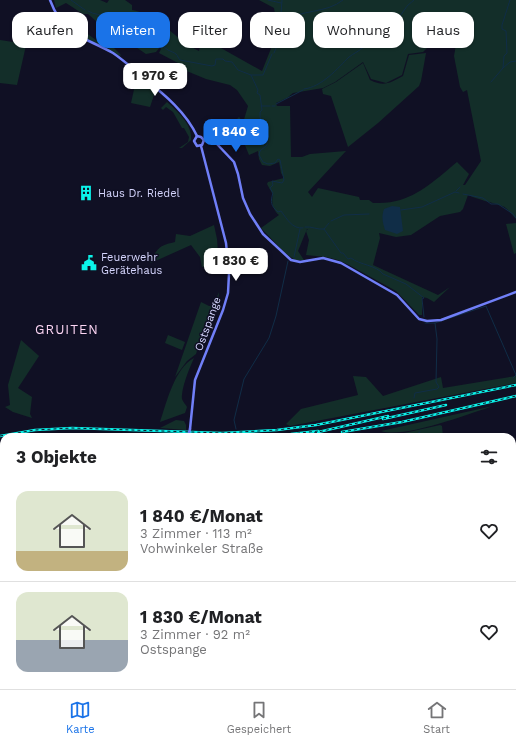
<!DOCTYPE html>
<html lang="de">
<head>
<meta charset="utf-8">
<style>
  body { margin:0; font-family:"Work Sans",sans-serif; background:#f6f6f6; color:#202124; height:100vh; display:flex; flex-direction:column; font-size:15px; white-space:nowrap }
  * { box-sizing:border-box; margin:0 }
  p { font-size:13px; color:#757577 }
  .icon { flex:none; width:22px; height:22px; fill:none; stroke:currentColor; stroke-width:2; stroke-linecap:round; stroke-linejoin:round }
  .map { position:relative; flex:1; overflow:hidden }
  .details { position:absolute; left:0px; top:433px; width:516px; height:256px; display:flex; flex-direction:column; background:#fff; border-radius:12px 12px 0 0; box-shadow:0 1px 3px #0004 }
  .details>* { flex:none }
  .banner { position:absolute; left:12px; top:12px; width:492px; height:36px; display:flex; gap:8px }
  .price { position:absolute; translate:-50% -34px; padding:0 9px; border-radius:8px; background:#fff; color:#222; font-size:13px; line-height:26px; filter:drop-shadow(0 1px 2px #0008) }
  .price::after { content:''; position:absolute; left:50%; top:24px; width:12px; height:9px; margin-left:-6px; background:inherit; clip-path:polygon(0 0,100% 0,50% 100%) }
  .price.on { background:#1a73e8; color:#fff }
  ul { padding:0; list-style:none }
  li { display:flex; align-items:center; gap:12px; height:100px; padding:0 16px }
  li+li { border-top:1px solid #e0e0e0 }
  li span { display:grid; place-items:center; flex:none; width:112px; height:80px; border-radius:12px; color:#555 }
  li>.icon { margin-inline-start:auto }
  span .icon { width:48px; height:48px; fill:#fffc; stroke-width:1 }
  li b { font-size:17px }
  h2 { display:flex; justify-content:space-between; align-items:center; height:48px; padding:0 16px; font-size:17px }
  .chip { padding:0 14px; border-radius:12px; background:#fff; box-shadow:0 1px 3px #0004; font-size:14px; line-height:36px }
  .chip.on { background:#1a73e8; color:#fff }
  .tab-bar { display:flex; justify-content:space-around; align-items:center; height:56px; border-top:1px solid #e0e0e0; background:#fff; font-size:11px; color:#757577 }
  .tab-bar a { display:grid; justify-items:center; gap:2px }
  .tab-bar .on { color:#1a73e8 }
  .map>svg:first-child { display:block }
</style>
</head>
<body>
<div class="map">
<svg width="516" height="689" viewBox="0 0 516 689">
  <rect width="100%" height="100%" fill="#101024"/>
  <!-- green -->
  <g fill="#132e29" fill-rule="evenodd">
    <path d="M54 0H100L107 3 109 0H125L132 5V10C157 14 176 40 199 51L201 40 206 36 212 43 262 71 278 31 274 8 259 0H516V219C512 215 507 207 502 206 491 202 479 200 468 195L463 209 460 212 440 216 411 235 396 237 379 233 380 238 373 265 438 295 450 287 434 302 427 298 422 297V315H419L396 291 349 265 338 260 326 257 306 255 309 240 306 231 308 229H307L298 251 304 260H295L285 253 261 228 279 215C273 210 271 202 273 195L267 184 268 182 284 178 281 173 279 162 270 166 262 165 259 159 258 151 249 155 240 133 248 106 237 90 230 85 206 79 177 67 178 63 159 53 161 49 160 47 156 52 146 54 130 43 132 38 115 27 97 22 88 14H83L66 3 56 8ZM461 35 457 39 454 56 460 87 463 92 467 90 481 161 465 185H463L469 174 457 162C439 177 419 196 396 201 388 203 381 203 373 203L369 200H360L359 197 318 188 312 197 308 192 346 151 310 154 302 157H291L290 106H277L276 103 287 98 293 93 323 88 335 82 363 62 371 79 386 83 402 75 408 54 423 52 429 46Z"/>
    <path d="M78 29H81L108 49 112 46 121 55 120 56 76 34Z"/>
    <path d="M15 37 27 41 17 85 0 83V40L13 42Z"/>
    <path d="M426 53 421 81 419 86 378 123 348 147 331 96 323 94 322 89 336 82 363 63 370 80C384 87 390 83 403 76L409 55Z"/>
    <path d="M137 76 158 94 154 95 150 107 131 103Z"/>
    <path d="M167 102C177 111 193 125 191 140L182 148H179L188 142 189 137 184 128H182L173 112 166 107 163 110 161 108Z"/>
    <path d="M239 117 242 121 239 130 242 146 234 138 228 144 221 137 217 141 235 124 234 122Z"/>
    <path d="M516 223V253L514 254 506 224Z"/>
    <path d="M214 225 217 239 219 265 202 267 200 257 191 245 151 263 149 261C160 248 157 246 175 242L176 234 190 236Z"/>
    <path d="M219 292 218 302 205 325 196 354 187 361 175 377 201 302 209 306H213Z"/>
    <path d="M168 335 185 342 182 350 165 343Z"/>
    <path d="M21 340 39 356 18 388 32 397 30 414 32 418 13 412 5 407 10 405 8 385Z"/>
    <path d="M194 358C190 367 181 388 182 399 183 402 186 405 187 407L185 413 160 422C167 402 174 369 194 358Z"/>
    <path d="M353 376 366 377 383 396 441 377 443 388 516 376V383L290 426 286 424 301 409 358 395Z"/>
    <path d="M493 406C468 414 404 439 381 431Z"/>
    <path d="M176 420 184 421 186 425V430L160 428Z"/>
    <path d="M440 425 442 426 443 437H395V435Z"/>
    <path d="M512 497 516 498V579L512 578Z"/>
    <path d="M0 616H2L4 624V685H24V689H0Z"/>
    <path d="M127 685H202L203 689H123Z"/>
    <path d="M214 685H266L270 689H215Z"/>
    <path d="M339 685H385V686L376 689H327Z"/>
  </g>
  <!-- water -->
  <path fill="#102d47" d="M392 206 400 207 403 231 397 234 385 230C383 223 381 217 384 209Z"/>
  <g fill="none" stroke-linecap="round" stroke-linejoin="round">
    <!-- stream -->
    <g stroke="#102d47" stroke-width="1">
      <path d="M71 0 85 10"/>
      <path d="M268 0 281 3"/>
      <path d="M88 11C101 19 116 11 128 19 131 22 133 26 135 29 147 32 158 43 168 50 170 51 175 53 176 54 178 56 178 58 180 60L212 66 215 65 216 59H223L225 61 232 62 238 70 251 75 258 90 257 93 260 95 262 110 260 112V117L264 126 262 128 268 136 267 145 260 151 259 155 263 162 268 164 275 163 278 159 280 160 284 180 282 183 272 181 273 185 270 188 273 193C270 202 271 206 278 212L281 211C287 219 292 229 303 228"/>
      <path d="M367 20 366 27 370 41"/>
      <path d="M284 21C301 9 326 14 343 0"/>
      <path d="M274 53 282 34 284 21 281 14 282 0"/>
      <path d="M503 68 510 62 516 61"/>
      <path d="M251 75H263L272 54"/>
      <path d="M491 82 503 68 504 56 507 53 506 31 502 29V25L510 0"/>
      <path d="M304 89C322 87 338 68 349 57 354 53 358 52 362 48L367 47 369 42C384 37 396 22 405 9 407 5 411 3 414 0"/>
      <path d="M276 104 303 90"/>
      <path d="M261 106H270"/>
      <path d="M272 106H275"/>
      <path d="M456 191 460 187"/>
      <path d="M463 194 483 198 491 204H498L513 214 516 218"/>
      <path d="M401 210 422 207 455 192 459 193"/>
      <path d="M331 221 344 215 369 214"/>
      <path d="M305 227C312 226 317 230 324 229L341 253H343L348 259 351 258C360 265 376 265 383 274L406 284 424 298 422 299 424 317"/>
      <path d="M324 229 329 223"/>
      <path d="M294 257 300 229"/>
      <path d="M435 323 486 306 516 375 513 378"/>
      <path d="M414 398 415 393 437 389 439 387 436 382 437 339 435 323H425"/>
      <path d="M236 429 234 420 244 379 269 338 276 316 288 261"/>
      <path d="M416 437 417 434 420 432"/>
      <path d="M515 457 516 456"/>
      <path d="M512 538H516"/>
    </g>
    <!-- secondary -->
    <g stroke="#707ff8" stroke-width="2.5">
      <path d="M50 0C64 37 83 36 113 53 122 59 131 67 139 74 161 92 185 110 197 136"/>
      <path d="M197 136 194 141 197 146 202 145 204 140"/>
      <path d="M197 136 201 137 204 140"/>
      <path d="M204 140 216 143 234 162 238 174 243 198 250 214 263 234 291 260 300 262 323 258 341 263 397 295 419 319 427 321 441 320 516 292"/>
      <path d="M190 429 195 380 223 310 228 293 229 274 226 243 201 146"/>
      <path d="M0 559H4"/>
      <path d="M512 652H516"/>
    </g>
    <!-- primary -->
    <g stroke="#ab61f8" stroke-width="3">
      <path d="M512 680 516 675"/>
      <path d="M504 689 508 685"/>
    </g>
    <defs>
      <g id="rail">
        <path d="M383 419 446 405"/>
        <path d="M342 432 402 422 516 396"/>
        <path d="M314 433 388 416"/>
        <path d="M291 434 318 431"/>
        <path d="M0 436 35 430 72 428 222 433 277 430 316 425 516 385"/>
        <path d="M42 437 60 435"/>
        <path d="M54 437 85 435 134 437"/>
        <path d="M273 437 294 435"/>
        <path d="M0 446 4 445"/>
        <path d="M0 452 4 451"/>
      </g>
    </defs>
    <!-- rail casing -->
    <use href="#rail" stroke="#0bf3ea" stroke-width="2.5"/>
    <!-- rail -->
    <use href="#rail" stroke="#101024" stroke-width="1" stroke-dasharray="3" stroke-linecap="butt"/>
    <!-- secondary-bridge -->
    <path stroke="#707ff8" stroke-width="2.5" d="M188 437 190 429"/>
  </g>
  <!-- icons -->
  <defs>
    <symbol id="building-bare" viewBox="-9 -9 18 18"><path d="M-4-6H4V6H1V3H-1V6H-4ZM-2.5-4.3h1.7v1.8h-1.7ZM.8-4.3h1.7v1.8H.8ZM-2.5-1h1.7V.8h-1.7ZM.8-1h1.7V.8H.8Z" fill="#0bf3ea" stroke="#101024" stroke-width="2.5" paint-order="stroke"/></symbol>
    <symbol id="civic-bare" viewBox="-9 -9 18 18"><path d="M-.6-6.5H3V-4.5H.6V-3L4-1V1h2V6H-6V1h2V-1L-.6-3ZM-1.2 2.5V6h2.4V2.5Z" fill="#0bf3ea" stroke="#101024" stroke-width="2.5" paint-order="stroke"/></symbol>
  </defs>
  <g fill-rule="evenodd">
    <use href="#building-bare" x="75" y="182" width="22" height="22"/>
    <use href="#civic-bare" x="78" y="252" width="22" height="22"/>
  </g>
  <g text-anchor="middle" dominant-baseline="central" stroke-width="3" stroke-linejoin="round" paint-order="stroke">
    <!-- poi labels -->
    <g font-size="11" fill="#d5d5fd" stroke="#101024" text-anchor="start">
      <text x="98" y="193">Haus Dr. Riedel</text>
      <text x="101" y="257">Feuerwehr<tspan x="101" dy="13">Gerätehaus</tspan></text>
    </g>
    <!-- street labels -->
    <g font-size="11" fill="#d5d5fd" stroke="#101024">
      <text transform="translate(208 324) rotate(-70)">Ostspange</text>
    </g>
    <!-- quarter labels -->
    <g font-size="13" letter-spacing="1" fill="#fdd6f4" stroke="#101024">
      <text x="67" y="329">GRUITEN</text>
    </g>
  </g>
</svg>
<b class="price" style="left:155px;top:97px">1 970 €</b>
<b class="price on" style="left:236px;top:153px">1 840 €</b>
<b class="price" style="left:236px;top:282px">1 830 €</b>
<div class="banner">
<a class="chip">Kaufen</a>
<a class="chip on">Mieten</a>
<a class="chip">Filter</a>
<a class="chip">Neu</a>
<a class="chip">Wohnung</a>
<a class="chip">Haus</a>
</div>
<section class="details">
<h2>3 Objekte<svg class="icon" aria-label="filters" viewBox="0 0 24 24"><path d="M4 7h16M4 17h16"/><circle cx="9" cy="7" r="2"/><circle cx="15" cy="17" r="2"/></svg></h2>
<ul>
<li><span style="background:linear-gradient(#dfe7d0 75%,#c2b280 0)"><svg class="icon" aria-label="home" viewBox="0 0 24 24"><path d="M3 11l9-7 9 7M6 9v11h12V9"/></svg></span><div><b>1 840 €/Monat</b><p>3 Zimmer · 113 m²</p><p>Vohwinkeler Straße</p></div><svg class="icon" aria-label="heart" viewBox="0 0 24 24"><path d="M12 20l-8-8c-3-5 5-10 8-4 3-6 11-1 8 4z"/></svg></li>
<li><span style="background:linear-gradient(#dfe7d0 60%,#9aa5b1 0)"><svg class="icon" aria-label="home" viewBox="0 0 24 24"><path d="M3 11l9-7 9 7M6 9v11h12V9"/></svg></span><div><b>1 830 €/Monat</b><p>3 Zimmer · 92 m²</p><p>Ostspange</p></div><svg class="icon" aria-label="heart" viewBox="0 0 24 24"><path d="M12 20l-8-8c-3-5 5-10 8-4 3-6 11-1 8 4z"/></svg></li>
</ul>
</section>
</div>
<nav class="tab-bar">
<a class="on"><svg class="icon" aria-label="map" viewBox="0 0 24 24"><path d="M3 6l6-2 6 2 6-2v14l-6 2-6-2-6 2zM9 4v14M15 6v14"/></svg>Karte</a>
<a><svg class="icon" aria-label="saved" viewBox="0 0 24 24"><path d="M7 4h10v16l-5-4-5 4z"/></svg>Gespeichert</a>
<a><svg class="icon" aria-label="home" viewBox="0 0 24 24"><path d="M3 11l9-7 9 7M6 9v11h12V9"/></svg>Start</a>
</nav>
</body>
</html>
